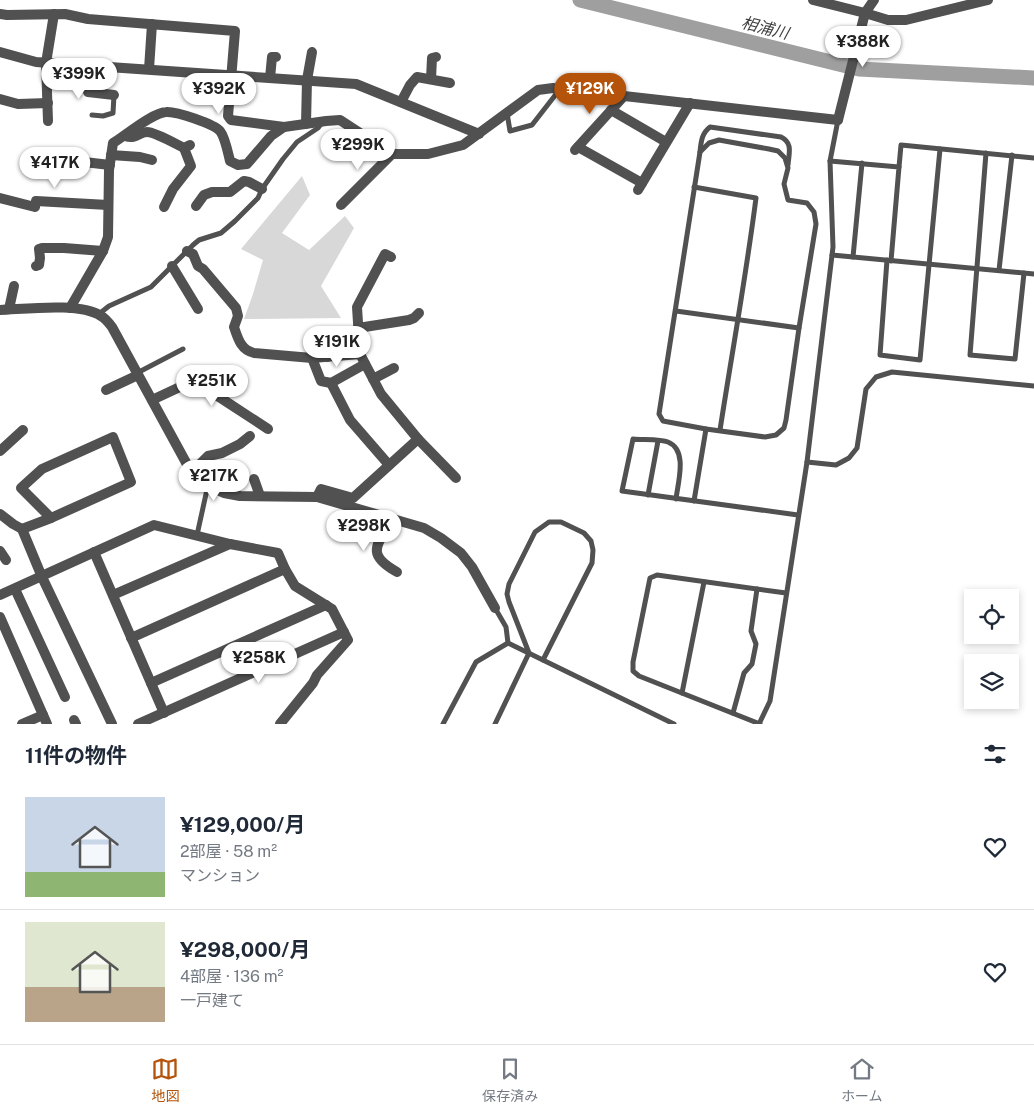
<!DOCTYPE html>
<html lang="ja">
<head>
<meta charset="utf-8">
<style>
  body { margin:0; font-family:"Public Sans","Noto Sans JP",sans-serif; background:#f2f2f3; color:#1f2937; height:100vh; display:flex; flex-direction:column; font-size:19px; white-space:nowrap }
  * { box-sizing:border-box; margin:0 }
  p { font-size:16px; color:#747a83 }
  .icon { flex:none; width:28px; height:28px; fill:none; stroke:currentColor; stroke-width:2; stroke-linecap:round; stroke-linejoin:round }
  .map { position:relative; height:724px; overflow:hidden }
  .drawer { display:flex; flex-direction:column; background:#fff; flex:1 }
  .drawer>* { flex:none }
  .controls { position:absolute; left:964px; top:589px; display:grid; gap:10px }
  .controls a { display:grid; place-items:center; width:55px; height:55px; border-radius:0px; background:#fff; box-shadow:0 2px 8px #0003; font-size:25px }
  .price { position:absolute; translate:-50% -42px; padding:0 11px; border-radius:18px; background:#fff; color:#222; font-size:16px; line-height:32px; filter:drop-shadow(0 1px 2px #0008) }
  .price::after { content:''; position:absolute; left:50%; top:30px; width:15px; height:11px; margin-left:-8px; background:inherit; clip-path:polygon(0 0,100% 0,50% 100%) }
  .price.active { background:#b45309; color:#fff }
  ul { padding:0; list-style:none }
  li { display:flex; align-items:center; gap:15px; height:125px; padding:0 25px }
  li+li { border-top:1px solid #e0e1e3 }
  li span { display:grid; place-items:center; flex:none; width:140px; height:100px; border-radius:0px; color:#555 }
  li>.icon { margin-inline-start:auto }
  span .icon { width:60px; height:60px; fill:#fffc; stroke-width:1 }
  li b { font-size:21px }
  h2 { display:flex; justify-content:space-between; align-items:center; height:60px; padding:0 25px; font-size:21px }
  .dock { display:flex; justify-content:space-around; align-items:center; height:70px; border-top:1px solid #e0e1e3; background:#fff; font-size:14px; color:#747a83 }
  .dock a { display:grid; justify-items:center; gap:2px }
  .dock .active { color:#b45309 }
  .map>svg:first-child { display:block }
</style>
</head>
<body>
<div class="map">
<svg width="1034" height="724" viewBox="0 0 1034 724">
  <rect width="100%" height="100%" fill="#fff"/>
  <!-- green -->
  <path fill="#d8d8d8" d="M302 176 310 195 282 233 309 250 345 216 354 228 321 286 341 318 244 319 253 294 263 260 241 249Z"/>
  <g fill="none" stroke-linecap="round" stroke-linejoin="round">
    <!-- river -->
    <path stroke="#9f9f9f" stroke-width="15" d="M580 0 859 69 1034 78"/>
    <!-- service -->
    <g stroke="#515151" stroke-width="5">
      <path d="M507 113 510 131 532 125 560 89"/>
      <path d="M92 115 103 116 113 113 114 95"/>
      <path d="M719 140 769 149 778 151 785 158 788 168 784 184 788 200 807 203 814 212 816 224 799 328 786 420 784 428 776 435 765 437 706 429 663 421 659 414 700 152 709 143Z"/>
      <path d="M700 152C701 141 702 133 710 127L781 137C793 143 789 153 788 165"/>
      <path d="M986 153 970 355 1015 359 1024 273"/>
      <path d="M830 161 899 167 891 261"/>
      <path d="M899 167 901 145 1034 158"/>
      <path d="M694 187 756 198C746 276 732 353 720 430"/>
      <path d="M832 255 1034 274"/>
      <path d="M853 257 862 163"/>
      <path d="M887 260 880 355 920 360 940 149"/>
      <path d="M999 270 1012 155"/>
      <path d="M676 311 799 328"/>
      <path d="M99 314 109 306 151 287 193 245 199 240 221 233 235 221 258 198 262 189 283 159 297 142 318 128 321 124"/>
      <path d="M137 373 183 349"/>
      <path d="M807 462 836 465 849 458 857 448 866 389 876 377 892 372 1034 386"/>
      <path d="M648 495 658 441"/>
      <path d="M676 499C678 482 688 450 668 442 661 439 641 440 633 439L622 491 798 515"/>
      <path d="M694 501 706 429"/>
      <path d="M197 535 208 485"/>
      <path d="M495 608 506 627 508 643 674 724"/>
      <path d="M682 693 704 582"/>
      <path d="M733 713 744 673 752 664 756 644 751 631 757 589"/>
      <path d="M443 724 476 662 508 643"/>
      <path d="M495 724 529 653 509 602 507 594 509 584 535 532 549 522H561L584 533 591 541 593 550 592 563 543 660"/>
      <path d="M759 724 770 701 807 462 833 247 830 161 838 120"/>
      <path d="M760 724 639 676 633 671V662L650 578 657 575 786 593"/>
    </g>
    <!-- minor -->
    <g stroke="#515151" stroke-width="10">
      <path d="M813 0 865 13 888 20H906L988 0"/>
      <path d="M0 14 7 15 65 14 88 19 235 31 228 116 231 120 284 127"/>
      <path d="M0 52 36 62 356 84 479 134"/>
      <path d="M90 66 88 92 114 95"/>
      <path d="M149 69 152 24"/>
      <path d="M270 78 272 57H276"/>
      <path d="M431 79 432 58 436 57"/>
      <path d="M0 99 18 104 48 103"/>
      <path d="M401 102 410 85 417 77 450 83"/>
      <path d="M611 110 666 142"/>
      <path d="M48 121 46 63 54 14"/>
      <path d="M306 124 307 80 312 52"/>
      <path d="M125 136C137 140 138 132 147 132 155 132 176 144 184 148L190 145"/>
      <path d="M578 147 642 183"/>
      <path d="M575 150 624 96"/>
      <path d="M111 155 140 157 152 160"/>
      <path d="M41 157 110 165"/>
      <path d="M638 190 690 103"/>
      <path d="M0 198 35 207 36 201 108 205"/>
      <path d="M341 205 392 154"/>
      <path d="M196 206 204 195 212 192H230L244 181 249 182 262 189"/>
      <path d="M164 207 173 189 191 166 184 148"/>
      <path d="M187 251 193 254 198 266 203 269 236 308 238 316 234 327C238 339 241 350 254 353L312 358 321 381 331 383"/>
      <path d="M391 257 385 254 357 307 360 354 381 394 418 439"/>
      <path d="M36 266 39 265 40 258 39 249 42 248H64L103 251"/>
      <path d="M172 266 198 309"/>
      <path d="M70 308 103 251 108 237 109 170 113 143C126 135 152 113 166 112 176 111 214 124 220 131 225 137 228 153 230 161L238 165 247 164 271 136 284 127 326 121 340 120 392 154H428L463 145 538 90 553 88 838 120"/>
      <path d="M9 309 14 286"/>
      <path d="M0 310C26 309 80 302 101 316 105 318 109 323 112 327L189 468 200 479 213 488 224 493 240 496 317 497 424 528 441 538 461 553 472 567 495 608"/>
      <path d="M358 328 409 320 414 318 419 313"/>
      <path d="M326 346 327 357"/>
      <path d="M312 358 360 354"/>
      <path d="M365 364 331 383 350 420 389 465"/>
      <path d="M373 379 394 368"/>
      <path d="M106 390 138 375"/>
      <path d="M152 400 182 386 213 393 268 429"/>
      <path d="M113 437 131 482 51 518 21 488 42 469Z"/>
      <path d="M0 451 23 430"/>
      <path d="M192 472 208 456 222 453 240 444 250 436"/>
      <path d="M254 479 260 496"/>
      <path d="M317 497 321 489 353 498 418 439 456 478"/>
      <path d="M392 519C377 545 365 554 397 572"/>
      <path d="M22 529 51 518"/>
      <path d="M0 551 6 560"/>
      <path d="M94 552 164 713"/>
      <path d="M15 589 65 697"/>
      <path d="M0 595 154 525 230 544 278 553 285 569 295 586 332 609 348 640 317 675 313 683 280 724"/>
      <path d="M113 595 230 544"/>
      <path d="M0 617 47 724"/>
      <path d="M131 638 285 569"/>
      <path d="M151 683 326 605"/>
      <path d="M74 720 76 724"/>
      <path d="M22 724 43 715"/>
      <path d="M138 724 344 632"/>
    </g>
    <!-- tertiary -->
    <g stroke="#515151" stroke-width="10">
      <path d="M838 120 865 13 874 0"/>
      <path d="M0 514 13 524 22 529 42 577 112 724"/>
    </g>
  </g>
  <g text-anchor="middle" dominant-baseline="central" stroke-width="4.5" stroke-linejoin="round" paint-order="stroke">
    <!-- water labels -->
    <g font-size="16" font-style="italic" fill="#404040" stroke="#fff">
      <text transform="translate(765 28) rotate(14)">相浦川</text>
    </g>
  </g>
</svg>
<div class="controls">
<a><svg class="icon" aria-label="locate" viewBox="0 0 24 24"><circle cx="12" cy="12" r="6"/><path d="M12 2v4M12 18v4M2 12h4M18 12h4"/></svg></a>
<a><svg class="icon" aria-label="layers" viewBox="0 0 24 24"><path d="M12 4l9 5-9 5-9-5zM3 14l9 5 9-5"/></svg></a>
</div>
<b class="price" style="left:863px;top:68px">¥388K</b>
<b class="price" style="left:79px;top:100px">¥399K</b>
<b class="price" style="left:219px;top:115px">¥392K</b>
<b class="price active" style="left:590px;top:115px">¥129K</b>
<b class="price" style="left:358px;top:171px">¥299K</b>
<b class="price" style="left:55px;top:189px">¥417K</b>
<b class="price" style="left:337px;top:368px">¥191K</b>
<b class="price" style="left:212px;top:407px">¥251K</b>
<b class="price" style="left:214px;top:502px">¥217K</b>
<b class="price" style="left:364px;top:552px">¥298K</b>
<b class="price" style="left:259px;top:684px">¥258K</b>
</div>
<section class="drawer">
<h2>11件の物件<svg class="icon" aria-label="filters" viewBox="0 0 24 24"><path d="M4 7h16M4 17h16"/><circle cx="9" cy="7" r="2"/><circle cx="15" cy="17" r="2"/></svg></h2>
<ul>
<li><span style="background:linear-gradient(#c9d6e8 75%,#8fb573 0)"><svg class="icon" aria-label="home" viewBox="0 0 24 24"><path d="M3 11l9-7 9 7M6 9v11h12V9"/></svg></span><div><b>¥129,000/月</b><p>2部屋 · 58 m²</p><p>マンション</p></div><svg class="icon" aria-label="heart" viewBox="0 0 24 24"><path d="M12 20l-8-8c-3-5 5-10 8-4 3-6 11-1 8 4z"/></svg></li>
<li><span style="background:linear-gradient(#dfe7d0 65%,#b9a48a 0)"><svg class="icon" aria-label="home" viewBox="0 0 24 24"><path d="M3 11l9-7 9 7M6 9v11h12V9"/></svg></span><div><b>¥298,000/月</b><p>4部屋 · 136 m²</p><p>一戸建て</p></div><svg class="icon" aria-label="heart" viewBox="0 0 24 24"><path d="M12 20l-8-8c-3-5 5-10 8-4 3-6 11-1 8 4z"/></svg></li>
</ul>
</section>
<nav class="dock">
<a class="active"><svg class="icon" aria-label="map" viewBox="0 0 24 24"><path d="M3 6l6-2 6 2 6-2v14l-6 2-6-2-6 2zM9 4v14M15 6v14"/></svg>地図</a>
<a><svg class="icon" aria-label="saved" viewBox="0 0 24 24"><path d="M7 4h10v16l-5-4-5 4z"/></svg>保存済み</a>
<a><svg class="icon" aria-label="home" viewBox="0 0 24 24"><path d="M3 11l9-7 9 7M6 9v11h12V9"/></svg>ホーム</a>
</nav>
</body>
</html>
